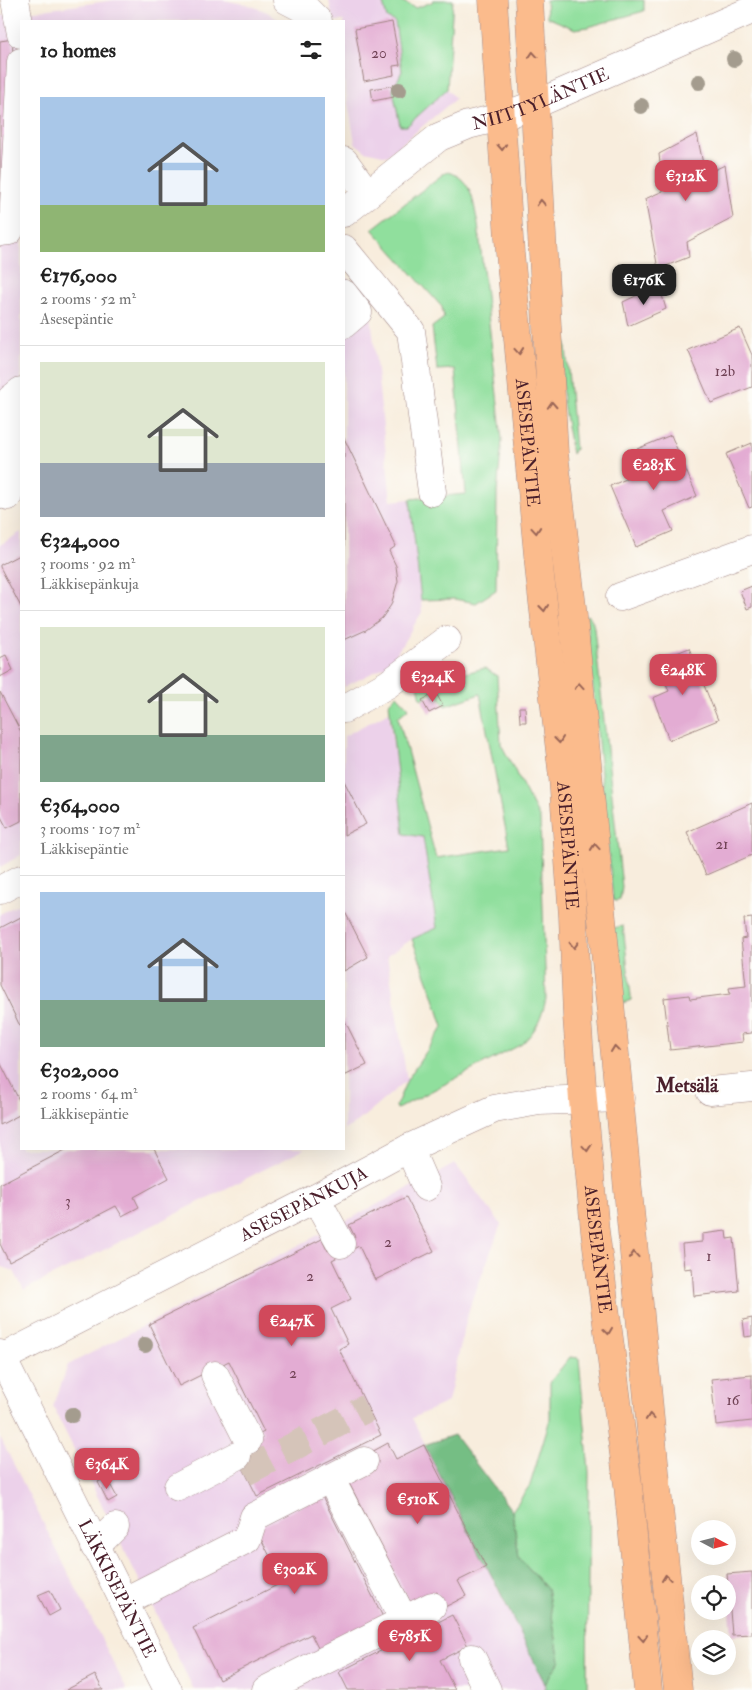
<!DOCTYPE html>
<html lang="en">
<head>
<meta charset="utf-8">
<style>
  body { margin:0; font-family:"IM FELL Double Pica",serif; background:#f6f6f6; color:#222; height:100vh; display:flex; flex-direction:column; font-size:19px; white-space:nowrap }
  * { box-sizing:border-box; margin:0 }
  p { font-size:16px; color:#767676 }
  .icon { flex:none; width:28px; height:28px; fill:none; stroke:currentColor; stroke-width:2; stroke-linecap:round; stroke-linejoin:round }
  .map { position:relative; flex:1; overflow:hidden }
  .side { position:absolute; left:20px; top:20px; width:325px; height:1130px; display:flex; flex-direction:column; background:#fff; border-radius:0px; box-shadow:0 5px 20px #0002 }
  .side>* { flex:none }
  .needle { width:32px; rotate:97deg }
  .fabs { position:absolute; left:691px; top:1520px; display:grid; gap:10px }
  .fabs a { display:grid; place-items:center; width:45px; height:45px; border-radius:50%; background:#fff; box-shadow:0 5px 20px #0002; font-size:25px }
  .price { position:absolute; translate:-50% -42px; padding:0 11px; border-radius:10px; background:#d1495b; color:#fff; font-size:16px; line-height:32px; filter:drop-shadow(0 1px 2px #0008) }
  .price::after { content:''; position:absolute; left:50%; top:30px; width:15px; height:11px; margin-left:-8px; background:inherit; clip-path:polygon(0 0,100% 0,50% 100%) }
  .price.active { background:#222; color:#fff }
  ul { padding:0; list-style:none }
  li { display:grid; align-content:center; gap:10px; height:265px; padding:0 20px }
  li+li { border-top:1px solid #e0e0e0 }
  li span { display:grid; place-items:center; height:155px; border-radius:0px; color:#555 }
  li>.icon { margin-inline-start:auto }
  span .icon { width:90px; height:90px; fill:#fffc; stroke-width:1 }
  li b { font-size:21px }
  h2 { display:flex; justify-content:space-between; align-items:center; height:60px; padding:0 20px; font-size:21px }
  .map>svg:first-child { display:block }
</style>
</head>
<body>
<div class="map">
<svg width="752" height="1690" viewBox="0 0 752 1690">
  <rect width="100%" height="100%" fill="#fdfcf7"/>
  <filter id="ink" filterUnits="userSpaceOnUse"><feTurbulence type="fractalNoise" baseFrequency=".02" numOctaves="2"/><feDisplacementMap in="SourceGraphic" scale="10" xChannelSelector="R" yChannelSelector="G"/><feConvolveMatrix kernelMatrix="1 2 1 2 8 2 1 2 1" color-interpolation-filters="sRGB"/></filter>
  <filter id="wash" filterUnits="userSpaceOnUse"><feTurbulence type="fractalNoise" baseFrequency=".0096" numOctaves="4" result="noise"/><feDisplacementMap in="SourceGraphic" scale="20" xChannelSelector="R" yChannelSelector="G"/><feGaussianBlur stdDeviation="1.12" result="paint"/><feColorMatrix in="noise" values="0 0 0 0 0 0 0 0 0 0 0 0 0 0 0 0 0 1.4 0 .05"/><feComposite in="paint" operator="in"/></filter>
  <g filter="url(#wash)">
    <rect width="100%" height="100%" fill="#f8eddd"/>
    <!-- built -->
    <g fill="#ecd1ea">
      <path d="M115 0H224L249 5 267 12 280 21H21V461L0 476V16Z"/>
      <path d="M329 0H399L416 8 433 2 453 6 447 89 455 99 387 156 365 151 355 143 344 80V21H333Z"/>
      <path d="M344 274 370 306 391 501 410 499 422 612 390 664 344 687Z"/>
      <path d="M21 532V855L0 867V545Z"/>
      <path d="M389 712 404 834 423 837 437 929 412 939 387 956 407 1080 356 1123 344 1130V736Z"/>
      <path d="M21 903V1149H305L24 1290 14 1271 0 1266V914Z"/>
      <path d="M455 1164 501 1224 468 1312 448 1402 412 1418 545 1684V1690H194L53 1407 68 1365Z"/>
      <path d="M0 1437 127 1690H0Z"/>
    </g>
    <!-- green -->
    <g fill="#90df9d" stroke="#6d7f64">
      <path d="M382 0H399L416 8 432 2 433 0H453L447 89 407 126H400L393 90 402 71 395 22 387 18Z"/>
      <path d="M546 0H644V11L588 27 575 29 547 17Z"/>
      <path d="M449 172C473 180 473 203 478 224L502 440 497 492 496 590 476 603 454 599 421 600 410 499 466 494 455 369 437 370 432 327 444 318 442 307 372 229 443 174Z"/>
      <path d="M559 298 562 302 575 449 572 454 563 403Z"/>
      <path d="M586 615C592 617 593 622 594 628L622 887 620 900 616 901 613 900Z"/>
      <path d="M485 668 497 676 501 744 540 819 546 999C541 1020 537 1029 522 1044L397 1109 396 1106 407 1080 443 1027 430 986 412 939 437 928 423 837 404 834 389 703 397 695 409 708 398 717 436 858 509 847 480 694 445 706 436 691 421 699 418 685Z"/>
      <path d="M623 926 631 996V1000L621 1004 613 928Z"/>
      <path d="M570 1357 579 1358 589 1472 587 1690H545V1684L560 1661 547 1589 519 1557 512 1511 530 1485 550 1419V1382Z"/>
    </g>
    <!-- forest -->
    <path fill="#74be84" stroke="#5f6e58" d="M454 1435 512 1511 519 1557 547 1589 560 1661 545 1684 499 1590 424 1445Z"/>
    <g id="blocks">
      <!-- building -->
      <g fill="#e3acd3">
        <path d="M392 22 400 65 393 66 394 75 364 81 355 29Z"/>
        <path d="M13 39 6 220H0V41Z"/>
        <path d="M391 86 394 97 373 101 371 89Z"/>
        <path d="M697 134 705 174 725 165 733 218 687 242 689 257 658 269 645 199 663 191 659 154Z"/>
        <path d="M659 285 666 309 628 326 623 302Z"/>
        <path d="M740 328 752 355V387L711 403 688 350Z"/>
        <path d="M671 435 697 496 664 511 673 531 636 547 610 486 647 470 637 449Z"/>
        <path d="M344 438 396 546 389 551 396 566 398 581 391 605 382 618 366 630 344 640Z"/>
        <path d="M752 443V507L749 508 726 454Z"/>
        <path d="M21 554V607L0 567V565Z"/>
        <path d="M752 586V607L747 609 740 591Z"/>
        <path d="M689 648 718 720 669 740 653 698 669 691 657 661Z"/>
        <path d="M6 655 13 670 0 677V658Z"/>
        <path d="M0 692 21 732V821L7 828 0 815Z"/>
        <path d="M436 693 443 706 429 713 422 700Z"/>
        <path d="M519 707H525L526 722H520Z"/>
        <path d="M344 781 366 824 344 835Z"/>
        <path d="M752 803V855L706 875 687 832Z"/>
        <path d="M344 910 368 957 344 971Z"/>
        <path d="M21 917V1028L0 985V928Z"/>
        <path d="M752 918V1033L742 1034 743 1042 670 1050 664 998 689 995 690 999 730 994 729 988 746 986 741 939 746 938 744 919Z"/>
        <path d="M344 1019 367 1065 344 1076Z"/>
        <path d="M0 1062 21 1104V1114L0 1125Z"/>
        <path d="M67 1149H154L169 1178 134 1197 139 1207 122 1216 116 1206 9 1262 0 1244V1184Z"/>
        <path d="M406 1197 434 1251 375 1280 359 1246 332 1260 351 1299 331 1309 348 1344 339 1349 381 1435 257 1496 237 1456 248 1440 264 1432 229 1361 179 1386 149 1324 322 1239 328 1251 355 1237 349 1225Z"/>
        <path d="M726 1231 727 1239 734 1238 739 1291 694 1296 692 1268 684 1269 682 1244 702 1242V1234Z"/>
        <path d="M752 1318V1336L745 1337 743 1320Z"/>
        <path d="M752 1375V1421L716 1425 711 1379Z"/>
        <path d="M388 1443 396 1459 424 1445 486 1567 458 1581 466 1596 445 1607 437 1592 412 1605 349 1483 375 1470 368 1454Z"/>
        <path d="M106 1477 117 1497 108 1502 98 1482Z"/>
        <path d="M322 1496 384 1619 320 1652 311 1634 219 1680 193 1628 283 1582 256 1529Z"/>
        <path d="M752 1572V1634L732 1635 727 1574Z"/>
        <path d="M50 1590 60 1610 49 1616 38 1595Z"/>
        <path d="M452 1615 468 1646 440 1660 455 1690H348L339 1672Z"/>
        <path d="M95 1675 103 1690H66Z"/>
      </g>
    </g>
  </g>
  <g filter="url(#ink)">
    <use href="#blocks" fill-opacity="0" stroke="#a18684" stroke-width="1"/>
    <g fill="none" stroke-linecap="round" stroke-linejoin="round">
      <!-- minor-tunnel -->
      <path stroke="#d5c4b9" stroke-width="28" stroke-dasharray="28 14" stroke-linecap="butt" d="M245 1472 367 1408"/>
      <defs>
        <g id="minor">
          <path d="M15 0 21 34"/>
          <path d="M287 0 308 11 318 21"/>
          <path d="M344 161 367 193"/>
          <path id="s1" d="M344 213 439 137 468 125 501 117 536 104 752 10"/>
          <path d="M0 232 9 231 13 224 21 62"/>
          <path d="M344 249 411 331 432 492"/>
          <path d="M344 294 358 312 344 324"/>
          <path d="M8 496 11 399 21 391"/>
          <path d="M620 597 752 549"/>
          <path d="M344 709 388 684 447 640"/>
          <path d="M0 890 21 879"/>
          <path d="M710 1091 752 1087"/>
          <path d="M409 1148 426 1187"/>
          <path d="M316 1198 341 1244"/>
          <path id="s2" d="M0 1354 168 1690"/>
          <path id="s3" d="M0 1359 316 1198 409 1148 494 1109 539 1101 620 1098"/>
          <path d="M215 1375 248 1440"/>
          <path d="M330 1478 404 1620"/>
          <path d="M178 1487 237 1456"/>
          <path d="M95 1547 115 1527"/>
          <path d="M123 1602 247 1539 254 1517 364 1461"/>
          <path d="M472 1658 487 1690"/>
          <path d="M266 1690 432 1606"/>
        </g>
        <g id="major">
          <path id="s4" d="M493 0 510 253 540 576 563 777 573 917 577 1016 583 1100 595 1231 628 1485 648 1690"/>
          <path d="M529 0 554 453 572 607 655 1471 678 1690"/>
        </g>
      </defs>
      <!-- minor casing -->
      <use href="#minor" stroke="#a18684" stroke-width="29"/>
      <!-- major casing -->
      <use href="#major" stroke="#a18684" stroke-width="29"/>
      <!-- minor -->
      <use href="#minor" stroke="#fff" stroke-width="28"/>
      <!-- major -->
      <use href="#major" stroke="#fbbb8c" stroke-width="28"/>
    </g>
    <!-- trees -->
    <g fill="#a49c8e">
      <circle cx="734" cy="59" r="8"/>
      <circle cx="699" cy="82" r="8"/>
      <circle cx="399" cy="90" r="8"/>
      <circle cx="641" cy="106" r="8"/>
      <circle cx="145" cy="1345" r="8"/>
      <circle cx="72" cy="1415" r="8"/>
    </g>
    <!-- one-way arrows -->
    <defs><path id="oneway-chevron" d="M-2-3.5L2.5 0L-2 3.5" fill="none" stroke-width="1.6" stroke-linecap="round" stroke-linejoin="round" transform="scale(1.25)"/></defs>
    <g stroke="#9a6557">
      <use href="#oneway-chevron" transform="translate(533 55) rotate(-94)"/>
      <use href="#oneway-chevron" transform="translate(502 147) rotate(87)"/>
      <use href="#oneway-chevron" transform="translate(541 203) rotate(-93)"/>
      <use href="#oneway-chevron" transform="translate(519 351) rotate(85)"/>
      <use href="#oneway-chevron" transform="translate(552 405) rotate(-93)"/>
      <use href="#oneway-chevron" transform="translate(536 530) rotate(85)"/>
      <use href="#oneway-chevron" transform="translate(544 608) rotate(84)"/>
      <use href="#oneway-chevron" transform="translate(579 686) rotate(-95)"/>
      <use href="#oneway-chevron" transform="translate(559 740) rotate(84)"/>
      <use href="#oneway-chevron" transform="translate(595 847) rotate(-95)"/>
      <use href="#oneway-chevron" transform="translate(574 945) rotate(88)"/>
      <use href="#oneway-chevron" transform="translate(615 1049) rotate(-96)"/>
      <use href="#oneway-chevron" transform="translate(587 1148) rotate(85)"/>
      <use href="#oneway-chevron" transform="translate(634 1255) rotate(-95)"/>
      <use href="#oneway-chevron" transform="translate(608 1331) rotate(82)"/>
      <use href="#oneway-chevron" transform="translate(650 1417) rotate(-95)"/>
      <use href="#oneway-chevron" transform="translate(666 1578) rotate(-96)"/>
      <use href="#oneway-chevron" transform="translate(643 1638) rotate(85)"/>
    </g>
  </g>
  <g text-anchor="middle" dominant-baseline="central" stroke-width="5" stroke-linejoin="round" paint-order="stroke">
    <!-- number labels -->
    <g font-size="15" fill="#704255">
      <text x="379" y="53">20</text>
      <text x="725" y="371">12b</text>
      <text x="722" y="844">21</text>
      <text x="68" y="1201">3</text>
      <text x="388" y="1242">2</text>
      <text x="709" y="1256">1</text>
      <text x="310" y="1276">2</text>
      <text x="293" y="1373">2</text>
      <text x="733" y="1400">16</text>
    </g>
    <!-- street labels -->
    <g font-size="18" fill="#4a1f2b" stroke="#fdfcf7">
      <text stroke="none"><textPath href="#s1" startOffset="230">NIITTYLÄNTIE</textPath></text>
      <text stroke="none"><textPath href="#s4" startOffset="444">ASESEPÄNTIE</textPath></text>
      <text stroke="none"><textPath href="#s4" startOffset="849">ASESEPÄNTIE</textPath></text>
      <text stroke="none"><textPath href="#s3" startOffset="341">ASESEPÄNKUJA</textPath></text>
      <text stroke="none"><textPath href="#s4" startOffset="1254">ASESEPÄNTIE</textPath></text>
      <text stroke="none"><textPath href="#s2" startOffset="262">LÄKKISEPÄNTIE</textPath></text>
    </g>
    <!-- quarter labels -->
    <g font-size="20" font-weight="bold" fill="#4a1f2b" stroke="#fdfcf7">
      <text x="687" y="1085">Metsälä</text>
    </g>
  </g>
</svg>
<div class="fabs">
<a><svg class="needle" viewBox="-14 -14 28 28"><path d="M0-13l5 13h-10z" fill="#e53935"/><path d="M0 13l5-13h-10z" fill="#767676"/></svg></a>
<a><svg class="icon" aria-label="locate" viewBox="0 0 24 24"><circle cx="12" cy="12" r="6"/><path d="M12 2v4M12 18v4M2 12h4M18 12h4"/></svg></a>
<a><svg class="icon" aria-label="layers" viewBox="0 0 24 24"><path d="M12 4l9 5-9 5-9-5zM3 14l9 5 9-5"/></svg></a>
</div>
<b class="price" style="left:686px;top:202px">€312K</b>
<b class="price active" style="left:644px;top:306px">€176K</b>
<b class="price" style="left:654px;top:491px">€283K</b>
<b class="price" style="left:683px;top:696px">€248K</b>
<b class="price" style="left:433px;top:703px">€324K</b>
<b class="price" style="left:292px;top:1347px">€247K</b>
<b class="price" style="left:107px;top:1490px">€364K</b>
<b class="price" style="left:418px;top:1525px">€510K</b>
<b class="price" style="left:295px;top:1595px">€302K</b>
<b class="price" style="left:410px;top:1662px">€785K</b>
<section class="side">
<h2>10 homes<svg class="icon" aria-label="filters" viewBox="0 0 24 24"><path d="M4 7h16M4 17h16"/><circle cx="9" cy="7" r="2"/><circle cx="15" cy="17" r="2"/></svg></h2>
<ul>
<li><span style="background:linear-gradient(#a9c7e8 70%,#8fb573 0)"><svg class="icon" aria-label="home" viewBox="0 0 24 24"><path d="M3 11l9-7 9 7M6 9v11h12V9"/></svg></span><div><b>€176,000</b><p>2 rooms · 52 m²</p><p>Asesepäntie</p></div></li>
<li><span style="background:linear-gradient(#dfe7d0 65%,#9aa5b1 0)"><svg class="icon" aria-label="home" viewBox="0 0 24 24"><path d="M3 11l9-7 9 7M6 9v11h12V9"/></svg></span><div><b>€324,000</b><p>3 rooms · 92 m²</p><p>Läkkisepänkuja</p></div></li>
<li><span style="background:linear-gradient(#dfe7d0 70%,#7fa58c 0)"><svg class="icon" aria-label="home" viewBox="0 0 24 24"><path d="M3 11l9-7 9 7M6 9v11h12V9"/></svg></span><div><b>€364,000</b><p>3 rooms · 107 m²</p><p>Läkkisepäntie</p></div></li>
<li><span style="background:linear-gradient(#a9c7e8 70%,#7fa58c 0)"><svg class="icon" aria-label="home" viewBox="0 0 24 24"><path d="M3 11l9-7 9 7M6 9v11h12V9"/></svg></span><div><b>€302,000</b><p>2 rooms · 64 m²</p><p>Läkkisepäntie</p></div></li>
</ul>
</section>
</div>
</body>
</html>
